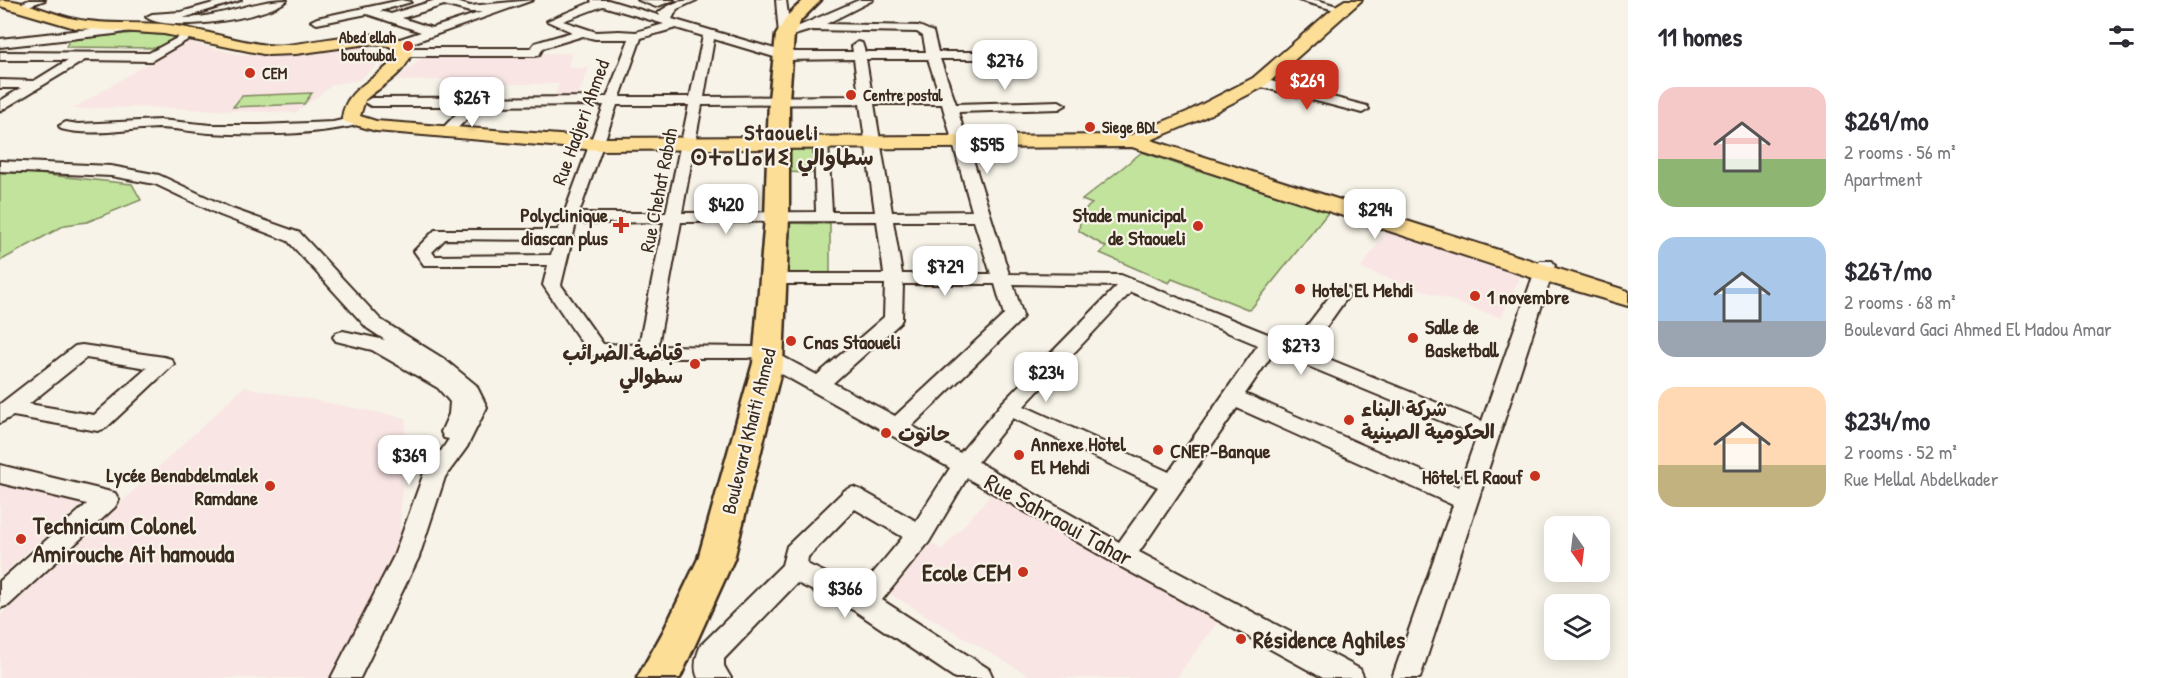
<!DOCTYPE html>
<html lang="en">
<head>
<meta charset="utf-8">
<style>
  body { margin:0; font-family:"Patrick Hand","Playpen Sans Arabic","Noto Sans Tifinagh",sans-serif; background:#f2f2f3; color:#2b2b33; height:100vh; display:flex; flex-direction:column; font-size:22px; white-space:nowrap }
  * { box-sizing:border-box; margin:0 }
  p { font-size:20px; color:#7c7c81 }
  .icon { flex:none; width:33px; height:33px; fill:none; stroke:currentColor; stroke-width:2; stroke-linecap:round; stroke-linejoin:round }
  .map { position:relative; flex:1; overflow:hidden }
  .side { display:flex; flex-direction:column; background:#fff; width:540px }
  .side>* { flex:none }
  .needle { width:39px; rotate:166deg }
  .buttons { position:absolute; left:1544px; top:516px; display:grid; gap:12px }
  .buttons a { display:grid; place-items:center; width:66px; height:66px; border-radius:12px; background:#fff; box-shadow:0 3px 15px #0003; font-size:30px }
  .price { position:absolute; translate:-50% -51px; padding:0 14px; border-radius:12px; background:#fff; color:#222; font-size:20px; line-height:39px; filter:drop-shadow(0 2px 3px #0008) }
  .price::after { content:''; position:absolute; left:50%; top:36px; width:18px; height:14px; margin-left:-9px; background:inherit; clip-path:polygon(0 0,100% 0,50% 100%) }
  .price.current { background:#c8321e; color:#fff }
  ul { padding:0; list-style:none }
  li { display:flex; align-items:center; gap:18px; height:150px; padding:0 30px }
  li span { display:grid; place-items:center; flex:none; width:168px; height:120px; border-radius:18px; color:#555 }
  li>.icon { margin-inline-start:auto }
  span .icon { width:72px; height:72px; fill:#fffc; stroke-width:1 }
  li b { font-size:26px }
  h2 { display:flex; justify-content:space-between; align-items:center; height:72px; padding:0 30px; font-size:26px }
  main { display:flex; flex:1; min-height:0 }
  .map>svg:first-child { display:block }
</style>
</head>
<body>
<main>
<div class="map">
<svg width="1628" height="678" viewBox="0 0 1628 678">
  <rect width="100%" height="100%" fill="#f7f3e8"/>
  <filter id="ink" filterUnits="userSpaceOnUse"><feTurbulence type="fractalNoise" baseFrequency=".0167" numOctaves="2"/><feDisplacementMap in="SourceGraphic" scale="12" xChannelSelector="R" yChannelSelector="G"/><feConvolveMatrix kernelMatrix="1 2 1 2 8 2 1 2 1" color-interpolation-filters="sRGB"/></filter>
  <g filter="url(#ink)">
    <!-- built -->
    <g fill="#f9e5e4">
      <path d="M184 41 237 54 253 55H277L355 45 368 46 374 51 376 66 359 80 334 84 295 113 141 107 73 109Z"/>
      <path d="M571 53 568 68H589L577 97H554L559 84H450L452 80 395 81 426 54Z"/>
      <path d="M1388 228 1522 273 1501 318 1361 268Z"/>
      <path d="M244 387 406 418 398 555 328 678H0V616Z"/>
      <path d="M0 482 83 503 0 576Z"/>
      <path d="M995 490 1219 620 1176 678H1033L890 594 932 543 942 550Z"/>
    </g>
    <!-- green -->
    <g fill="#c1e39c" stroke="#7e865d" stroke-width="1.5">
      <path d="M134 33 178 36 158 48 66 47 69 40Z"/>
      <path d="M312 93 304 104 233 107 242 96Z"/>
      <path d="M788 147H815L813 173 784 172Z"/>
      <path d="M1142 152 1200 172 1205 168 1330 210 1250 310 1172 279 1169 283 1100 253 1106 247 1079 231 1080 221 1086 219 1083 215 1085 209 1092 204 1082 200Z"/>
      <path d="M0 173H29L132 184 141 200 87 222 65 225 0 261Z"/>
      <path d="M787 223 830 224V273H784Z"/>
    </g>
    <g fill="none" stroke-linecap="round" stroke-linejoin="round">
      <defs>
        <g id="minor">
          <path d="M29 0H45L20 9 15 6Z"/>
          <path d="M224 0H241L183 18C221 18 253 0 287 0 268 18 167 34 146 17L152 14 181 12Z"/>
          <path d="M401 0 411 2 380 11 391 14 436 0H449L470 6 533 0 398 48 394 47V41L421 32 367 14 317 24 311 21 317 18ZM444 5 470 12H482L432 28 402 18Z"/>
          <path d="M591 0H608L661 16 658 13C671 3 679 0 697 0L677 9 672 19 785 52H853L852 46 858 42 862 43 865 52H926L923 36 917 32 811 30 785 38 779 35 776 0H786L790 30 859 0H873L826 24 919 26 933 32 938 52H985L987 55 981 59H940L956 104 1059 101 1066 105 1059 109 958 112 1009 274 1121 275 1293 344 1336 288H1348L1351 292 1309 351 1482 421 1537 265 1540 261H1552L1555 265 1420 678H1392L1453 505 1237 408 1139 552 1360 669 1364 678H1323L1114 563 967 478 929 542 882 600 989 669 993 678H955L855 611 797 583 724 659V666L731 678H698C693 667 696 656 701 645L782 565 787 546 845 490 853 487 861 490 916 521 950 468 762 363 759 358 762 353 769 351 776 353 817 375 884 317 885 284H774L768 283 765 279 768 275 774 274H884L877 221 681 222 658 346 754 347 757 352 754 357 747 358H647L590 355 543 285 548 265H424L414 251 435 230H558L604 105 479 106 450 136 445 137 438 133 464 106H371L364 102 371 98 607 97 629 39H595L583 36 543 48 539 55 535 56H405L399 52 405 48H531L535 43 572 32 547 21 592 2ZM603 6 664 24 636 32 619 31 596 32 563 21ZM676 28 703 36 690 97H620L641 38ZM714 39 784 60 854 59 859 96 704 97ZM866 59H928L940 96H872ZM860 104 875 212H832L828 143 821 139 814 143 816 212 682 213 702 105ZM874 104H942L972 211 892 212ZM617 105H689L666 213H579ZM893 221H974L991 274H902ZM664 222 639 345 603 344 561 285 576 223ZM445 239 555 240 551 255 435 256 432 252ZM903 284H995L1004 315 895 416 833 383 900 323 902 319ZM1013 284 1117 286 1002 403 960 453 912 426 1021 320 1023 316ZM1131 292 1258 345 1169 472 1024 406ZM1274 352 1477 436 1459 487 1245 394ZM1013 418 1158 487 1119 542 978 462ZM855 509 903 537 860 589 807 564 808 557Z"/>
          <path d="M638 0H674L656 7Z"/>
          <path d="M1298 0H1317L1347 9 1342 12Z"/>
          <path d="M136 24 140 25V29L114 34 0 47V39Z"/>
          <path d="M192 30 198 33 196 35 151 61 85 60 0 111V101L21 88H0V80L34 81 68 60H0V52L149 53Z"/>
          <path d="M1259 78 1367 106 1369 109 1362 113 1254 85 1253 82 1254 79Z"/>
          <path d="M356 117 361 118 363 121 361 124C317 135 254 136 209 133 192 132 175 128 158 128 126 129 92 137 61 129L59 126 66 122 78 124 160 120 211 125H260L333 122Z"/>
          <path d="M0 161 111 166 159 175 232 209 300 233 381 320 444 359 476 385 487 407 467 447 445 477 419 557 360 678H331L394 556 429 459 432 453 441 451 449 439 444 438 441 432 449 414 450 402 438 388 372 350 336 341 333 337 336 333 343 331 385 340 394 346 367 328 288 241 220 215 155 184 111 176 0 171Z"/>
          <path d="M82 345 164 357 171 359 174 364 106 428 98 431 13 416 0 423V404L75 346ZM86 358 147 368 94 415 29 404Z"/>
          <path d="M0 465 107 491 115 493 119 500 115 507 9 605 0 608V581L87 504 0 483Z"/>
        </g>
        <path id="major" d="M0 0C26 0 50 14 75 19 103 25 134 22 162 24 197 28 231 40 266 45 302 50 388 17 413 49 406 75 383 84 365 100L360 116 376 121 598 138 1131 135 1187 112 1253 78 1337 5 1345 0H1362L1265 86 1199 120 1151 140 1628 291V306L1536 279 1132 147 598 150 376 131 345 122 342 118C346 86 377 81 394 59L397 51 389 46 368 44 296 54 268 55 164 34 75 28 0 6Z"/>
        <path id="highway" d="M804 0H821L801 20 794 35 789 99V217L783 363 734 559 680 678H637L663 632 698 559 753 363 765 217 769 99 776 35 788 15Z"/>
      </defs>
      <!-- minor casing -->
      <use href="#minor" stroke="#3b2a1e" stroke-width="4"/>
      <!-- major casing -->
      <use href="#major" stroke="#3b2a1e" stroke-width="4"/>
      <!-- highway casing -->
      <use href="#highway" stroke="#3b2a1e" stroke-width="5"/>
      <!-- minor -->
      <use href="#minor" fill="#f7f3e8" fill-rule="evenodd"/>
      <!-- major -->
      <use href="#major" fill="#fdde96" fill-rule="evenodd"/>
      <!-- highway -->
      <use href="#highway" fill="#fdde96" fill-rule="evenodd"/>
    </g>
  </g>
  <!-- markers -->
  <g fill="#c8321e" stroke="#f7f3e8" stroke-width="2">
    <circle cx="408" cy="46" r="6"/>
    <circle cx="250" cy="73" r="6"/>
    <circle cx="851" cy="95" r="6"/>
    <circle cx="1090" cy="127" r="6"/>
    <path d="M618 216h6v6h6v6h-6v6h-6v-6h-6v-6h6z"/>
    <circle cx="1198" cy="226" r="6"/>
    <circle cx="1300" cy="289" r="6"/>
    <circle cx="1475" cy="296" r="6"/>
    <circle cx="1413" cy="338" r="6"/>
    <circle cx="791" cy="341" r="6"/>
    <circle cx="695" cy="364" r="6"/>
    <circle cx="1349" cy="420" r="6"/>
    <circle cx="886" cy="433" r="6"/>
    <circle cx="1158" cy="450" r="6"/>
    <circle cx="1019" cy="455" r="6"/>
    <circle cx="1535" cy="476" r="6"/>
    <circle cx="270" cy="486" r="6"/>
    <circle cx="21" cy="539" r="6"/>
    <circle cx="1023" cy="572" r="6"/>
    <circle cx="1241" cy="639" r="6"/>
  </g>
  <g text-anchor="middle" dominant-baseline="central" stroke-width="4.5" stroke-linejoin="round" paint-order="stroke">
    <!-- far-poi labels -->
    <g font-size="16" font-weight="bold" fill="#3b2a1e" stroke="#f7f3e8" text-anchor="start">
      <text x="396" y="37" text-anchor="end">Abed ellah<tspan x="396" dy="18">boutoubal</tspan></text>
      <text x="262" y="73">CEM</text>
      <text x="863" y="95">Centre postal</text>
      <text x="1102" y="127">Siege BDL</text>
    </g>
    <!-- street labels -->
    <g font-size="20" fill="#3b2a1e" stroke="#f7f3e8">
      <text transform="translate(580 122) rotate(-70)">Rue Hadjeri Ahmed</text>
      <text transform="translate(658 190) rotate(-79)">Rue Chehat Rabah</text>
      <text transform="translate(748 431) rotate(-76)">Boulevard Khaiti Ahmed</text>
    </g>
    <!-- poi labels -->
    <g font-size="20" font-weight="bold" fill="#3b2a1e" stroke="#f7f3e8" text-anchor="start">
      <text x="608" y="214" text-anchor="end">Polyclinique<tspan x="608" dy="23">diascan plus</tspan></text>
      <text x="1186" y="214" text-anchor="end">Stade municipal<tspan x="1186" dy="23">de Staoueli</tspan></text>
      <text x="1312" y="289">Hotel El Mehdi</text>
      <text x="1487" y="296">1 novembre</text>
      <text x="1425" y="326">Salle de<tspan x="1425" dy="23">Basketball</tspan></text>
      <text x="803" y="341">Cnas Staoueli</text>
      <text x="683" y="352" text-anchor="end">قباضة الضرائب<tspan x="683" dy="23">سطوالي</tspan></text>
      <text x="1361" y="408">شركة البناء<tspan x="1361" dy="23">الحكومية الصينية</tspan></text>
      <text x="898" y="433">حانوت</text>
      <text x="1031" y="443">Annexe Hotel<tspan x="1031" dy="23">El Mehdi</tspan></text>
      <text x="1170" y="450">CNEP-Banque</text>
      <text x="258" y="474" text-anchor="end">Lycée Benabdelmalek<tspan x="258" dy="23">Ramdane</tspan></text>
      <text x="1523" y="476" text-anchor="end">Hôtel El Raouf</text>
    </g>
    <!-- far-district labels -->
    <g font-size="22" font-weight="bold" letter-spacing="1.5" fill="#3b2a1e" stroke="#f7f3e8">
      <text x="782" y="132">Staoueli<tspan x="782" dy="25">ⵙⵜⴰⵡⴰⵍⵉ سطاوالي</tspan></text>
    </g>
    <!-- near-street labels -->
    <g font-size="24" fill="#3b2a1e" stroke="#f7f3e8">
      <text transform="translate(1059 519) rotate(29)">Rue Sahraoui Tahar</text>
    </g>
    <!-- near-poi labels -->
    <g font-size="24" font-weight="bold" fill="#3b2a1e" stroke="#f7f3e8" text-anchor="start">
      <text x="33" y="525">Technicum Colonel<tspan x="33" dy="28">Amirouche Ait hamouda</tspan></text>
      <text x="1011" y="572" text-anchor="end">Ecole CEM</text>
      <text x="1253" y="639">Résidence Aghiles</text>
    </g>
  </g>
</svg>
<div class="buttons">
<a><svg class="needle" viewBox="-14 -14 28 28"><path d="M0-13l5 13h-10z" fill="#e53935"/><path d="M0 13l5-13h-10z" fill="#7c7c81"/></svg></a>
<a><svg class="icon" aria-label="layers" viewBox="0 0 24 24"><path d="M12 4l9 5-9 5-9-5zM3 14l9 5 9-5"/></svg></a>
</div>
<b class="price" style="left:1005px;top:91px">$276</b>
<b class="price current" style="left:1307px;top:111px">$269</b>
<b class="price" style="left:472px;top:128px">$267</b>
<b class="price" style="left:987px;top:175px">$595</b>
<b class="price" style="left:726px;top:235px">$420</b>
<b class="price" style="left:1375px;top:240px">$294</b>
<b class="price" style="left:945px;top:297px">$729</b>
<b class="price" style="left:1301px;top:376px">$273</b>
<b class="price" style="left:1046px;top:403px">$234</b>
<b class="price" style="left:409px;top:486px">$369</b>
<b class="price" style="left:845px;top:619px">$366</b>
</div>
<section class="side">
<h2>11 homes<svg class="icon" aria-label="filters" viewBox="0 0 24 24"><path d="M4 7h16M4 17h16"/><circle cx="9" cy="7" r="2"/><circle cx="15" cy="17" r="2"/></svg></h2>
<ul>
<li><span style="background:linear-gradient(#f6c9c9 60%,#8fb573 0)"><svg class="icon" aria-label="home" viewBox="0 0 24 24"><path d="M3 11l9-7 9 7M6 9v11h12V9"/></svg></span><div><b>$269/mo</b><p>2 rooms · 56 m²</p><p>Apartment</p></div></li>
<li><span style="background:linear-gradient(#a9c7e8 70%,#9aa5b1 0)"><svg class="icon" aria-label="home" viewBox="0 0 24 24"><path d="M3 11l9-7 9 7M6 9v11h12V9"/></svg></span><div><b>$267/mo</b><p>2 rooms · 68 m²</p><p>Boulevard Gaci Ahmed El Madou Amar</p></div></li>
<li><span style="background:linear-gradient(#ffd9b3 65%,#c2b280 0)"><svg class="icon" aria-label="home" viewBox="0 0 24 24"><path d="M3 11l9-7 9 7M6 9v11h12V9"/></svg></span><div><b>$234/mo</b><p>2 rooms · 52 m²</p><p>Rue Mellal Abdelkader</p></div></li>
</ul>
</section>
</main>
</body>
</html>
